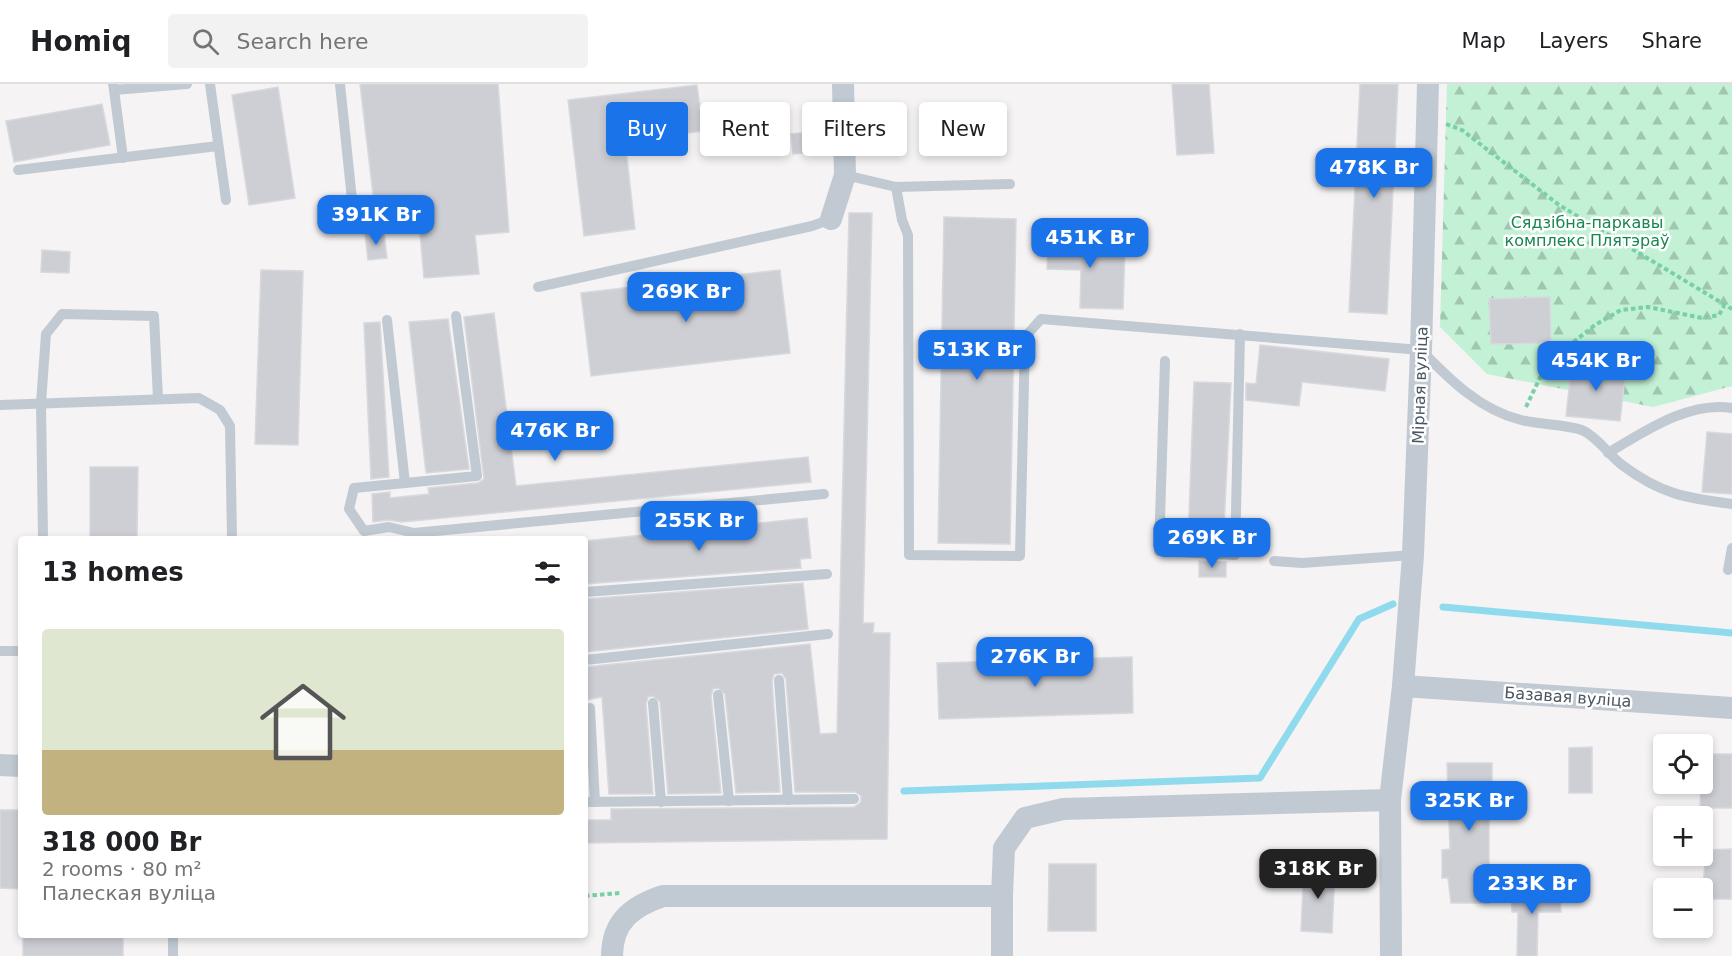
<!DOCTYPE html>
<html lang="en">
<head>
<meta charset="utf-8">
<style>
  body { margin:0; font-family:"DejaVu Sans",sans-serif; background:#f2f2f2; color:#202124; height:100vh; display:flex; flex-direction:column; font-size:22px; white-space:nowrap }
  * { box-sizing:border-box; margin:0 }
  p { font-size:20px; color:#757577 }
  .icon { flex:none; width:33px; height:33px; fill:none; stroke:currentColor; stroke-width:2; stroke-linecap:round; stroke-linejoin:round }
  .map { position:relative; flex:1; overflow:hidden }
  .panel { position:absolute; left:18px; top:452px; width:570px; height:402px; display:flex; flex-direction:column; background:#fff; border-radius:6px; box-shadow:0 3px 9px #0003 }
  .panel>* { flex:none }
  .guide { position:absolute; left:606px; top:18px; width:570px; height:54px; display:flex; gap:12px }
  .fabs { position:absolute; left:1653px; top:650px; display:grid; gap:12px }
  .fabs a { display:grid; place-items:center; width:60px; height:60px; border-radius:6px; background:#fff; box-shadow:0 3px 9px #0003; font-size:30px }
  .price { position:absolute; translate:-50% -51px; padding:0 14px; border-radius:12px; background:#1a73e8; color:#fff; font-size:20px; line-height:39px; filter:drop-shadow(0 2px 3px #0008) }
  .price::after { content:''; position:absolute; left:50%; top:36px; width:18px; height:14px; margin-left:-9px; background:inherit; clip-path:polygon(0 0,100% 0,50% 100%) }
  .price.on { background:#222; color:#fff }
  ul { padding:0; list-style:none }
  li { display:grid; align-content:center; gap:12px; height:318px; padding:0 24px }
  li span { display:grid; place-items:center; height:186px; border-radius:6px; color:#555 }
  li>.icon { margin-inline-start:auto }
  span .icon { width:108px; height:108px; fill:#fffc; stroke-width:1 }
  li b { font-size:26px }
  h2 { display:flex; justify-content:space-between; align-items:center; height:72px; padding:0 24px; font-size:26px }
  .tag { padding:0 21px; border-radius:6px; background:#fff; box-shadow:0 3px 9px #0003; font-size:21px; line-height:54px }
  .tag.on { background:#1a73e8; color:#fff }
  header { display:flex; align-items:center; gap:36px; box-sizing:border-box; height:84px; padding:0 30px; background:#fff; border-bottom:2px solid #e0e0e0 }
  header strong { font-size:28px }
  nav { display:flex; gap:33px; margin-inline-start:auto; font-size:21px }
  .search { width:420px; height:54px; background:#f2f2f2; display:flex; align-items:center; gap:15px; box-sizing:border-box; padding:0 21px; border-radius:6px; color:#757577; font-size:22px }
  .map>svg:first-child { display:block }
</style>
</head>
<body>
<header>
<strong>Homiq</strong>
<div class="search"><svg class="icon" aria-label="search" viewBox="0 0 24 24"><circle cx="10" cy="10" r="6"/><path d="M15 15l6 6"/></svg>Search here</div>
<nav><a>Map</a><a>Layers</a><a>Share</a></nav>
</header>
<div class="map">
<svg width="1732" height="872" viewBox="0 0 1732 872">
  <defs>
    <pattern id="forest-firs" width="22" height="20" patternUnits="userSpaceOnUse" patternTransform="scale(1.5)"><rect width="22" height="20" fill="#c3f1d5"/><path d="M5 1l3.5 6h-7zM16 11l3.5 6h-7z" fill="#a0c6b0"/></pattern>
    <pattern id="garden-dots" width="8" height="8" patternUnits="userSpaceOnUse" patternTransform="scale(1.5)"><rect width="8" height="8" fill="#c3f1d5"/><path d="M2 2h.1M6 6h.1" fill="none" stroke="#a0c6b0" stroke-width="1.8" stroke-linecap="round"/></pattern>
  </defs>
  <rect width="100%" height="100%" fill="#f5f3f3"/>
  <!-- forest -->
  <path fill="url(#forest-firs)" d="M1447 0H1732V302L1653 323 1487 290 1440 243Z"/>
  <!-- garden -->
  <path fill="url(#garden-dots)" d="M462 850H581V851L580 853Z"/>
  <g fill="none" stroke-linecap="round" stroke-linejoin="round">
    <!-- stream -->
    <g stroke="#90daee" stroke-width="7">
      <path d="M1443 523 1732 549"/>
      <path d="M904 707 1260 694 1359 535 1393 520"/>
    </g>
  </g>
  <!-- building -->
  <g fill="#cdcfd5" stroke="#d7d9de" stroke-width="1.5">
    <path d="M360 0H498L509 148 475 151 479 190 424 194 419 138 377 144Z"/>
    <path d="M1172 0H1209L1214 69 1177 71Z"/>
    <path d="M1360 0H1398L1387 230 1349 228Z"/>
    <path d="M697 1 703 47 625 56 635 145 584 152 568 16Z"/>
    <path d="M278 3 295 114 249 121 232 11Z"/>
    <path d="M102 20 110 61 14 78 6 37Z"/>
    <path d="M810 48 813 68 793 70 791 50Z"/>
    <path d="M849 129H872L863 539H874L873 549H890L887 755 585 759V736H611V725L854 723 861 718V712L855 708H795L786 595 782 589 774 590 772 597 780 708 736 709 725 610 718 604 713 605 711 612 721 709 668 710 660 618 653 612 648 613 646 620 653 710H609L602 613 585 616V583L810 560 820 650 837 649Z"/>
    <path d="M944 133 1016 135 1010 460 938 459Z"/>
    <path d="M1048 141H1068V161L1125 164 1123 225 1080 224 1081 186 1047 185Z"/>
    <path d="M384 149 387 174 368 176 365 150Z"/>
    <path d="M42 166 70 168 69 189 41 188Z"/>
    <path d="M261 186 303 187 298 361 255 360Z"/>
    <path d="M780 186 790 269 591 292 581 209Z"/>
    <path d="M1550 213 1551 259 1491 260 1489 215Z"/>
    <path d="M494 229 516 402 808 373 811 398 402 438 388 436 373 438 372 410 390 408V414L429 410 428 404 478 399 484 395 464 233Z"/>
    <path d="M448 235 469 385 426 389 409 238Z"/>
    <path d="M380 238 389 393 371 395 364 239Z"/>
    <path d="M1260 261 1389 275 1385 307 1302 298 1299 322 1246 316V299L1256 300Z"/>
    <path d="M1572 278 1626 283 1620 337 1566 332Z"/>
    <path d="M1194 298 1231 299 1223 463 1188 458Z"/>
    <path d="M1707 348 1732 350V410L1702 408Z"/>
    <path d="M90 383H138L137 454H90Z"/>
    <path d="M807 434 811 474 800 475 801 484 585 500V457Z"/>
    <path d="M1199 477 1226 478V493H1199Z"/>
    <path d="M803 499 808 545 585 568V515Z"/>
    <path d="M1132 573 1133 629 939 635 937 579Z"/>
    <path d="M1592 663V709H1569V664Z"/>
    <path d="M1702 670H1732V724H1700Z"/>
    <path d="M1447 679H1492V723H1489V819H1451L1448 794H1442V766L1450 765Z"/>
    <path d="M0 726H21V805L0 804Z"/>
    <path d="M1731 765V815H1702L1706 766Z"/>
    <path d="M1049 780H1096V847H1048Z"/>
    <path d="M1304 783 1335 785 1332 849 1301 847Z"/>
    <path d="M1511 804H1560L1561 828H1538L1537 872H1517L1518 828H1512Z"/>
    <rect x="23" y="850" width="100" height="22"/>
  </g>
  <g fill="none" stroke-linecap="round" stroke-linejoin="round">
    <!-- path -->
    <g stroke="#7ad0a6" stroke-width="4" stroke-dasharray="4.5 3" stroke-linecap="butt">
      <path d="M1446 40 1462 46 1559 121 1732 225"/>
      <path d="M1526 323 1547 279 1595 241 1621 226 1648 223 1702 234 1719 231 1724 222"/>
      <path d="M585 812 620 809"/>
    </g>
    <!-- service -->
    <g stroke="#c1cad2" stroke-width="10">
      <path d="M113 0 114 6 187 0"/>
      <path d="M210 0 226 116"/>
      <path d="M340 0 353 125"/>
      <path d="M114 6 123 74"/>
      <path d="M18 86 218 62"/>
      <path d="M845 91 896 103 1010 100"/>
      <path d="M896 103 902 136 908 151 909 471 1020 472 1025 253 1041 235 1421 266C1449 295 1480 326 1521 336 1539 341 1568 340 1584 347 1598 354 1609 371 1622 381 1661 410 1685 414 1732 420"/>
      <path d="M538 203 812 142 831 135"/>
      <path d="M387 236 405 399"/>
      <path d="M1165 277 1159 467 1235 471 1240 250"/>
      <path d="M0 321 199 314 220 326 230 342 232 454"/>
      <path d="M1608 369C1644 348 1688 317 1732 324"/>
      <path d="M414 449 389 443 364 447 349 425 354 404 477 392 456 232"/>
      <path d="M43 454 41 319 46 250 62 230 154 232 158 315"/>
      <path d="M415 454 414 449 824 410"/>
      <path d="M1274 477 1302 479 1413 471"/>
      <path d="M1728 486 1732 464"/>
      <path d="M585 508 827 490"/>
      <path d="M0 567H21"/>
      <path d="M585 576 828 550"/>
      <path d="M779 596 788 716"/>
      <path d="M718 611 729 717"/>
      <path d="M653 619 661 718"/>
      <path d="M590 624 595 718"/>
      <path d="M585 718 854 715"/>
      <path d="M173 872V850"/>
    </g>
    <!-- minor -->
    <g stroke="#c1cad2" stroke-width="22">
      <path d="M831 135 845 91 843 0"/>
      <path d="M1403 602 1732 624"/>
      <path d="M0 681 21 682"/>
      <path d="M1002 812V872"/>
      <path d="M612 872C612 837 633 822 663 812H1002L1004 764 1025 734 1063 725 1390 716"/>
      <path d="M1391 872 1390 716 1403 602 1413 471 1421 266 1428 0"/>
    </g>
  </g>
  <g text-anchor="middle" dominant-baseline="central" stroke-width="5" stroke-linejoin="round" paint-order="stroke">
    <!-- park labels -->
    <g font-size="16" fill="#17864f" stroke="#fff">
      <text x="1587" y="138">Сядзібна-паркавы<tspan x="1587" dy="18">комплекс Плятэраў</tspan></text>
    </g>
    <!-- street labels -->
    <g font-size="16" fill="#4a5661" stroke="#fff">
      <text transform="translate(1420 301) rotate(-88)">Мірная вуліца</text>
      <text transform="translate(1568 613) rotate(4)">Базавая вуліца</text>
    </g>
  </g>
</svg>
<div class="fabs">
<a><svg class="icon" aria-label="locate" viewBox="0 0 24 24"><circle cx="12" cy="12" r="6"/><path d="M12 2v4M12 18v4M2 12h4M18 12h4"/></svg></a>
<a>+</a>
<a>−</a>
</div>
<b class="price" style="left:1374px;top:115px">478K Br</b>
<b class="price" style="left:376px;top:162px">391K Br</b>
<b class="price" style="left:1090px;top:185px">451K Br</b>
<b class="price" style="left:686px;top:239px">269K Br</b>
<b class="price" style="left:977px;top:297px">513K Br</b>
<b class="price" style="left:1596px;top:308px">454K Br</b>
<b class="price" style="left:555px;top:378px">476K Br</b>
<b class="price" style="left:699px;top:468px">255K Br</b>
<b class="price" style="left:1212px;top:485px">269K Br</b>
<b class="price" style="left:1035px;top:604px">276K Br</b>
<b class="price" style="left:1469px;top:748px">325K Br</b>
<b class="price on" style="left:1318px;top:816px">318K Br</b>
<b class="price" style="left:1532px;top:831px">233K Br</b>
<div class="guide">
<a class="tag on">Buy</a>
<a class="tag">Rent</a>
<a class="tag">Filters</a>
<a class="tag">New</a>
</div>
<section class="panel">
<h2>13 homes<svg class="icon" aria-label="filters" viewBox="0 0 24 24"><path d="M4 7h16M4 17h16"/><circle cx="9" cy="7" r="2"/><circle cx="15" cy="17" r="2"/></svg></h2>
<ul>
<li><span style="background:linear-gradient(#dfe7d0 65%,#c2b280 0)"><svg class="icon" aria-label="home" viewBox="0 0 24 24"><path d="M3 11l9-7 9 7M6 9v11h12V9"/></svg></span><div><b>318 000 Br</b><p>2 rooms · 80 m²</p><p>Палеская вуліца</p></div></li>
</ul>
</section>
</div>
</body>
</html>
